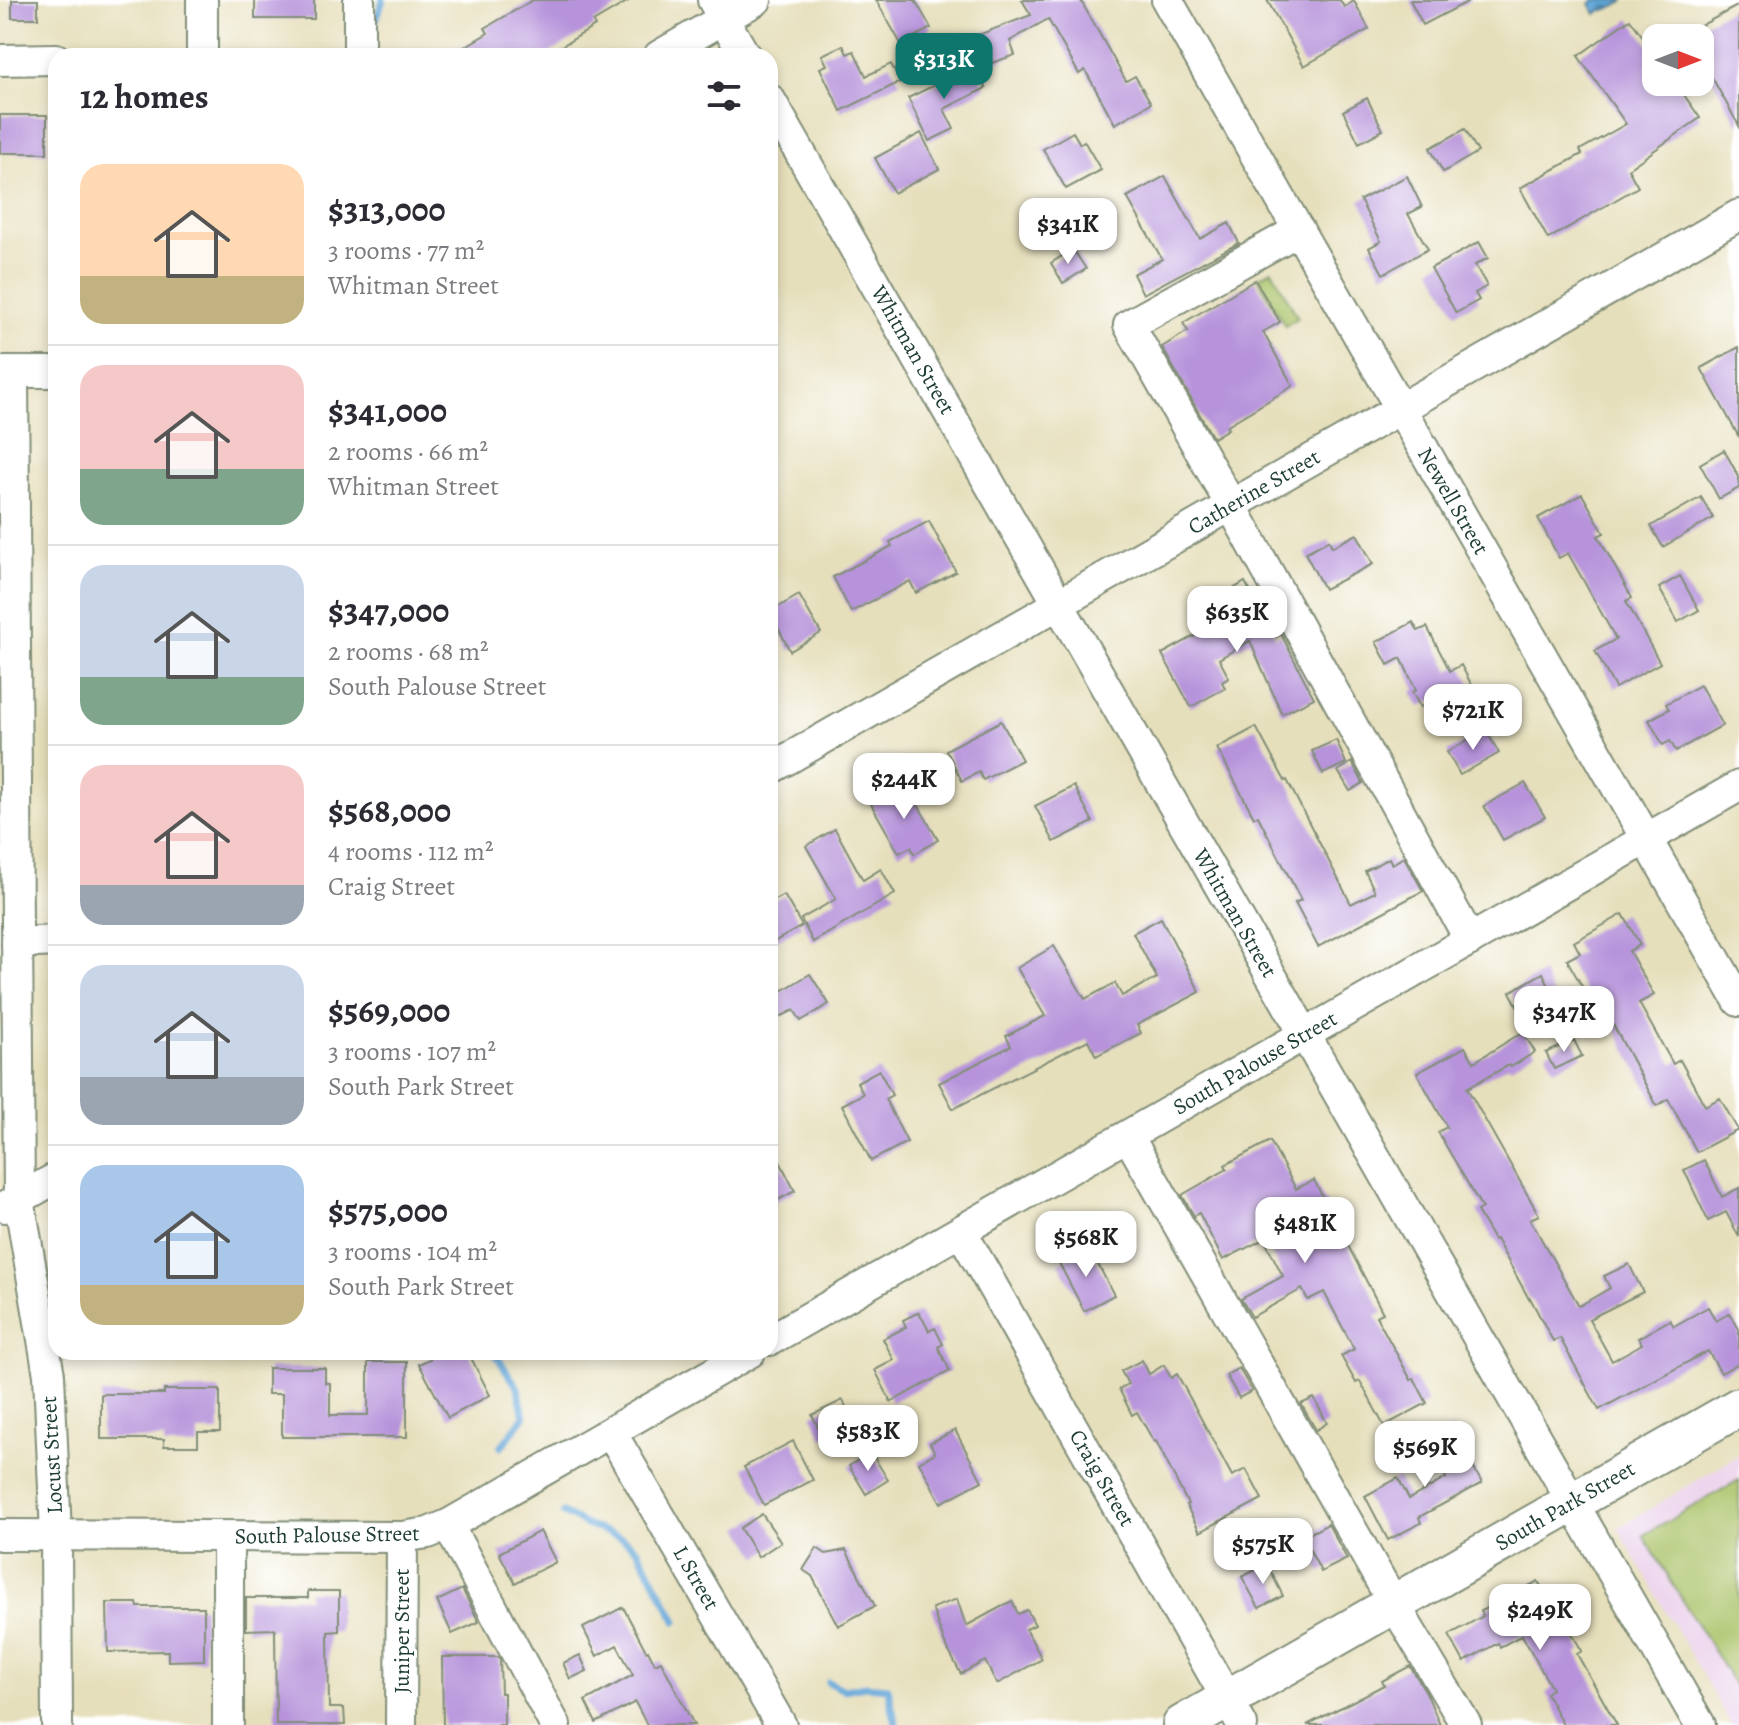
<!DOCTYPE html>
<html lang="en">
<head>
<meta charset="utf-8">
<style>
  body { margin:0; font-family:Alegreya,serif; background:#f7f7f7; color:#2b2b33; height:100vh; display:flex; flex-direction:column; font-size:30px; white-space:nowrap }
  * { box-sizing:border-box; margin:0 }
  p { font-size:26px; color:#7c7c81 }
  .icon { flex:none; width:44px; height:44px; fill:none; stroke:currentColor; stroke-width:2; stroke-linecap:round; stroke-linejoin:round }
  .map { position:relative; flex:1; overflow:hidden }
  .side { position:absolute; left:48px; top:48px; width:730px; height:1312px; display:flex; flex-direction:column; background:#fff; border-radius:24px; box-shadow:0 4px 12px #0003 }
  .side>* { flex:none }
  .needle { width:52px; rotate:90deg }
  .tools { position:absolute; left:1642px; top:24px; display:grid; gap:16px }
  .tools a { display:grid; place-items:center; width:72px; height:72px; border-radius:16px; background:#fff; box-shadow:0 4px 12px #0003; font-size:40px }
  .price { position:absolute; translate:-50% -68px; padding:0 18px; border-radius:16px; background:#fff; color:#222; font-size:26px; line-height:52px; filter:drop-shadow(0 2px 4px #0008) }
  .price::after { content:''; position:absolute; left:50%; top:48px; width:24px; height:18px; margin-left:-12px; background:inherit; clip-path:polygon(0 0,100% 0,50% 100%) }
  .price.selected { background:#0f766e; color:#fff }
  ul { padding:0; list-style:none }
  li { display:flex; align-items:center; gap:24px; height:200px; padding:0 32px }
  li+li { border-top:2px solid #e1e1e2 }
  li span { display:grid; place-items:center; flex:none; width:224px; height:160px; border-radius:24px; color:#555 }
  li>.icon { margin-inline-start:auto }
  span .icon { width:96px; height:96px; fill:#fffc; stroke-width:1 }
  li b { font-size:34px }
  h2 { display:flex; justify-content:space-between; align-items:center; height:96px; padding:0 32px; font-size:34px }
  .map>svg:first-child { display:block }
</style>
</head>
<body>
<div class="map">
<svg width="1739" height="1725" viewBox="0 0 1739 1725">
  <defs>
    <pattern id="water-waves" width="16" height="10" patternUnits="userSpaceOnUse" patternTransform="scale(2)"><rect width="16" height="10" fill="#62a5d7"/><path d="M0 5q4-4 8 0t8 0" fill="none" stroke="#5088af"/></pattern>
  </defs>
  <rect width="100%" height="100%" fill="#fff"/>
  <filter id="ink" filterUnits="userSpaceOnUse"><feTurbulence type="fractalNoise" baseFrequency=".0125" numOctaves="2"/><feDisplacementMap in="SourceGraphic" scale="16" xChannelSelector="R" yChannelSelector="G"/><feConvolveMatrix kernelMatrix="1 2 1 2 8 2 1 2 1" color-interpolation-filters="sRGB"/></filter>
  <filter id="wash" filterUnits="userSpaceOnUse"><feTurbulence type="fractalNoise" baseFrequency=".006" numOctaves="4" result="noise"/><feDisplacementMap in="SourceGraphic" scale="32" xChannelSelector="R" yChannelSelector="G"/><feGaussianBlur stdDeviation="1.8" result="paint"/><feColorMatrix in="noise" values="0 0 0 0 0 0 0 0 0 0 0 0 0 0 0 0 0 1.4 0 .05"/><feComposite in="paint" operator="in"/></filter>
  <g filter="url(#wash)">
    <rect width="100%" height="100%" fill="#e6dfbb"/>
    <!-- built -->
    <path fill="#ebd1eb" d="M1739 1455V1725H1731L1618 1528Z"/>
    <!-- green -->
    <g fill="#abc369" stroke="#65804e" stroke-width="2">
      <path d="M1272 270 1298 318 1285 326 1258 278Z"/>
      <path d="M1739 1480V1693L1643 1535Z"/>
    </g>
    <!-- water -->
    <path fill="url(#water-waves)" stroke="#407186" stroke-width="2" d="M1594 0H1625L1624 2 1596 14 1590 4Z"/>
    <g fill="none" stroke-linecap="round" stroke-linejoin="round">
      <!-- stream -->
      <g stroke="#62a5d7" stroke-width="7">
        <path d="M371 34 383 0"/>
        <path d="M494 1352 518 1388 524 1417 501 1447"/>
        <path d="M563 1513 586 1525 622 1538 638 1550 676 1621"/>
        <path d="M828 1682 844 1690 865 1686 888 1688 896 1725"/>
      </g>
    </g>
    <g id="blocks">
      <!-- building -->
      <g fill="#b693da">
        <rect x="12" y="0" width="26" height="18"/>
        <rect x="255" y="0" width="59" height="19"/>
        <path d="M533 0H630L593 22 595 26 545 56H449L488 33 485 28Z"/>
        <path d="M876 0H915L931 28 901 44Z"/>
        <path d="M1022 0H1082L1081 1 1126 81 1135 76 1151 103 1115 124 1085 70 1079 74 1048 19 1010 41 1015 55 989 64 978 35 1031 15Z"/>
        <path d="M1267 0H1340L1344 7 1354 1 1369 29 1304 66Z"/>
        <path d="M1410 0H1471L1423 25Z"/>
        <path d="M1739 5V126L1700 56V26Z"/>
        <path d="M1630 19 1656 55V82H1675L1700 118 1628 169 1638 187 1548 239 1520 188 1582 154 1580 150 1626 124 1578 56Z"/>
        <path d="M843 45 847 54 854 51 866 76 891 64 900 82 841 111 820 68 827 65 822 55Z"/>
        <path d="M974 66 986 88 944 109 954 129 929 141 908 98Z"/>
        <path d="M1367 98 1383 130 1359 143 1343 111Z"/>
        <rect x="0" y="115" width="47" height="38"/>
        <path d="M1465 129 1478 152 1443 172 1430 148Z"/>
        <path d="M1073 132 1080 144 1084 141 1101 170 1066 189 1043 149Z"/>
        <path d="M921 133 939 169 894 193 875 158Z"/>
        <path d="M1165 176 1200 239 1229 223 1239 243 1143 294 1133 274 1162 259 1127 197Z"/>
        <path d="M1407 176 1422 207 1408 214 1428 249 1383 274 1369 248 1381 241 1360 200Z"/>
        <path d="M1479 242 1488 258 1475 265 1487 286 1475 293 1479 300 1456 313 1431 268Z"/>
        <path d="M1073 249 1086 269 1063 283 1051 263Z"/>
        <path d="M1255 280 1280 322 1263 332 1293 386 1226 426 1228 429 1213 438 1162 347 1188 331 1183 323Z"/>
        <path d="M1739 347V437L1701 368Z"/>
        <path d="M1724 450 1739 477V488L1719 499 1700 464Z"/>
        <path d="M1582 494 1604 533 1598 536 1632 598 1626 601 1660 663 1615 688 1595 651 1616 639 1568 553 1559 558 1538 518Z"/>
        <path d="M1701 497 1713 518 1663 547 1651 526Z"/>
        <path d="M929 521 956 572 916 593 910 581 851 612 833 577 892 546 890 542Z"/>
        <path d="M1357 534 1373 564 1324 589 1305 553 1329 540 1332 547Z"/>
        <path d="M1680 576 1699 610 1678 622 1659 588Z"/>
        <path d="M1245 582 1276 637 1281 634 1314 698 1282 714 1250 641 1219 659 1229 678 1222 682 1225 688 1191 707 1162 654 1222 621 1211 602Z"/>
        <path d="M799 595 821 633 790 651 770 612Z"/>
        <path d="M1413 622 1418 631 1427 627 1450 671 1461 665 1475 691 1440 710 1434 699 1420 707 1412 692 1416 690 1401 658 1388 665 1376 642Z"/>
        <path d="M1700 685 1723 725 1676 751 1670 741 1663 745 1649 720 1669 709 1666 704Z"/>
        <path d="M1001 721 1022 760 983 780 979 772 962 781 946 750Z"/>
        <path d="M1256 727 1285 781 1287 780 1351 904 1375 892 1365 871 1389 858 1392 864 1404 857 1423 891 1318 947 1295 903 1301 900 1258 816 1254 817 1217 748Z"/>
        <path d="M1486 730 1499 753 1460 775 1447 752Z"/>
        <path d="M1336 740 1346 763 1323 774 1312 751Z"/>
        <path d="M1352 762 1363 783 1350 791 1338 771Z"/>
        <path d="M1525 783 1545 817 1503 840 1484 806Z"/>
        <path d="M906 784 938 840 914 854 911 847 899 853 871 804Z"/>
        <path d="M1074 786 1093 822 1054 842 1035 806Z"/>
        <path d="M835 829 863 880 881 869 895 894 813 942 801 919 836 899 806 846Z"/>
        <path d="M784 895 802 926 770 944V902Z"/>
        <path d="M1623 914 1640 945 1629 951 1654 995 1639 1003 1673 1064 1680 1060 1705 1106 1720 1098 1738 1130 1697 1152 1668 1099 1657 1106 1610 1019 1603 1023 1567 960 1580 953 1574 942Z"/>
        <path d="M1161 918 1200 992 1137 1025 1141 1033 1096 1056 1088 1040 953 1109 939 1083 1011 1046 1006 1036 1045 1016 1017 968 1054 946 1085 999 1115 983 1122 996 1157 978 1133 933Z"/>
        <path d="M1543 973 1555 1000 1524 1018 1510 992Z"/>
        <path d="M810 974 829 1004 801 1021 794 1010 770 1022V998Z"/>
        <path d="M1523 1032 1535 1052 1511 1067 1509 1065 1467 1088 1539 1215 1530 1219 1579 1306 1610 1288 1604 1276 1629 1264 1643 1292 1589 1319 1612 1361 1642 1344 1638 1338 1670 1320 1674 1326 1708 1307 1716 1321 1730 1313 1739 1329V1363L1721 1373 1708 1351 1599 1410 1560 1338 1553 1341 1530 1298 1529 1299 1496 1239 1494 1240 1477 1211 1482 1208 1438 1132 1447 1127 1417 1073 1465 1047 1474 1062Z"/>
        <path d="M1574 1040 1582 1056 1554 1069 1546 1053Z"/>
        <path d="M879 1070 892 1095 885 1099 907 1142 871 1161 842 1105 863 1094 857 1082Z"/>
        <path d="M1270 1141 1296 1189 1314 1180 1383 1313 1376 1316 1411 1380 1414 1378 1427 1403 1384 1426 1360 1381 1356 1383 1341 1356 1354 1349 1324 1292 1308 1300 1302 1289 1252 1317 1241 1299 1283 1276 1264 1239 1223 1260 1199 1213 1194 1216 1182 1195 1227 1169 1225 1165Z"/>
        <path d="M770 1142 795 1191 770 1204Z"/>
        <path d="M1704 1160 1722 1197 1739 1188V1237L1726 1212 1708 1221 1684 1170Z"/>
        <path d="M1089 1247 1114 1295 1084 1311 1059 1263Z"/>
        <path d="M919 1312 929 1331 935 1328 943 1344 938 1347 950 1371 891 1402 875 1370 894 1360 883 1339 906 1327 903 1320Z"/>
        <path d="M443 1352H468L490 1395 448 1418 419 1364Z"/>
        <path d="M1142 1360 1149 1374 1164 1365 1171 1378 1177 1374 1232 1476 1246 1469 1262 1499 1200 1532 1186 1505 1188 1504 1156 1441 1154 1442 1137 1412 1132 1415 1119 1389 1128 1384 1121 1371Z"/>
        <path d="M368 1362H407V1437H282V1394H268V1368H325V1383H330V1415H368Z"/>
        <path d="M1239 1368 1252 1391 1239 1398 1226 1375Z"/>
        <path d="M164 1390H220V1432H198V1446H164V1439H101V1394H164Z"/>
        <path d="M1314 1398 1327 1423 1316 1430 1301 1404Z"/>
        <path d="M843 1400 853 1424 823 1438 812 1415Z"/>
        <path d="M1452 1429 1482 1483 1419 1517 1421 1523 1388 1540 1365 1496 1398 1478 1409 1499 1446 1478 1427 1444Z"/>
        <path d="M955 1430 982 1481 941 1503 919 1462 935 1453 930 1443Z"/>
        <path d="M793 1441 813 1480 764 1505 744 1467Z"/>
        <path d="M871 1452 888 1480 866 1494 849 1466Z"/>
        <path d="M762 1514 781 1542 758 1557 740 1528Z"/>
        <path d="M1328 1524 1347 1559 1321 1572 1303 1537Z"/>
        <path d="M540 1531 556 1562 515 1583 499 1553Z"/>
        <path d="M817 1548 826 1554 846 1550 875 1606 838 1626 812 1576 803 1570Z"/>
        <path d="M1267 1564 1283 1596 1259 1608 1242 1577Z"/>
        <path d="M1538 1581 1564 1630 1568 1627 1582 1651 1577 1654 1617 1725H1563L1546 1693 1552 1689 1522 1635 1500 1647 1498 1643 1464 1662 1449 1635 1483 1616 1481 1611Z"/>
        <path d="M462 1589 479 1622 452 1634 437 1601Z"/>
        <path d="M308 1591H339V1631L328 1632 329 1708H344L345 1725H276L275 1629 246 1630V1598H308Z"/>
        <path d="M957 1599 966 1626 1012 1601 1018 1614 1027 1610 1035 1625 1026 1629 1042 1659 997 1684 985 1661 961 1674 945 1644 932 1608Z"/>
        <path d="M107 1603H137L138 1607H204V1660L168 1661V1651L108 1652Z"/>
        <path d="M623 1607 646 1651 648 1650 655 1664 661 1661 694 1725H647L635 1702 596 1723 585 1701 633 1675 617 1645 597 1656 583 1628Z"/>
        <path d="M580 1655 587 1671 570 1679 563 1663Z"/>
        <path d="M442 1657H498L500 1660 501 1693H504V1725H443Z"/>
        <path d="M1410 1666 1426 1692 1440 1725H1307L1384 1685 1382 1681Z"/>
      </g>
    </g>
  </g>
  <g filter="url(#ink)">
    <use href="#blocks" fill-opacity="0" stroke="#828e78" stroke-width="2"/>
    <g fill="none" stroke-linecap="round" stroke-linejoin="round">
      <defs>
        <g id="minor">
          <path d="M202 0V56"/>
          <path d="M359 0V56"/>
          <path d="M713 0 745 56"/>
          <path d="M1167 0 1739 1001"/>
          <path d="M659 56 756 0"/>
          <path d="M0 60 56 59"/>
          <path d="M770 100 1700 1725"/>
          <path d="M1299 230 1129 325 1231 505 1470 940"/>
          <path d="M0 372H56"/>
          <path d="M13 372 19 1199 49 1375 56 1535 57 1725"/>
          <path d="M770 769 1739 215"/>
          <path d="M17 943 56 941"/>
          <path d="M1128 1136 1394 1604 1466 1725"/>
          <path d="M5 1207 56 1178"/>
          <path d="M961 1231 1242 1725"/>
          <path d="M770 1340 1739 786"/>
          <path d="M611 1432 781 1725"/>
          <path d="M448 1525 555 1725"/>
          <path d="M0 1535 402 1537 428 1533 448 1525 750 1352"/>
          <path d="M228 1725V1537"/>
          <path d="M401 1725 402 1537"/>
        </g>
        <path id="major" d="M1182 1725 1739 1407"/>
      </defs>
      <!-- minor casing -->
      <use href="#minor" stroke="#828e78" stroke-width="34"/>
      <!-- major casing -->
      <use href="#major" stroke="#828e78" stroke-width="42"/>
      <!-- minor -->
      <use href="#minor" stroke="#fff" stroke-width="30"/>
      <!-- major -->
      <use href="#major" stroke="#fff" stroke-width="38"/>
    </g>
  </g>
  <g text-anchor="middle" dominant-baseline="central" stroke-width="6" stroke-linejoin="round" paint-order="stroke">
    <!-- street labels -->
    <g font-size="22" fill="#1f3d34" stroke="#fff">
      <text transform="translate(913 350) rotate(60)">Whitman Street</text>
      <text transform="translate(1254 492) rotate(-30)">Catherine Street</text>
      <text transform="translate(1453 501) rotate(60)">Newell Street</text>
      <text transform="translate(1235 913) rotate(60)">Whitman Street</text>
      <text transform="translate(1255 1063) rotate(-30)">South Palouse Street</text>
      <text transform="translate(52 1455) rotate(-93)">Locust Street</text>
      <text transform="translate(1102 1478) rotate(60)">Craig Street</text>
      <text transform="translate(1565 1506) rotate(-30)">South Park Street</text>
      <text transform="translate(327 1535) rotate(-1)">South Palouse Street</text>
      <text transform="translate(696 1578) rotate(60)">L Street</text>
      <text transform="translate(402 1631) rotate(-90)">Juniper Street</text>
    </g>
  </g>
</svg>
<div class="tools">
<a><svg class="needle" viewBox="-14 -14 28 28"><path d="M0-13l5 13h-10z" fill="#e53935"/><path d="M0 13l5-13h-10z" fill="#7c7c81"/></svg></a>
</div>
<b class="price selected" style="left:944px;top:101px">$313K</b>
<b class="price" style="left:1068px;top:266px">$341K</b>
<b class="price" style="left:1237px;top:654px">$635K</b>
<b class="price" style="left:1473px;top:752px">$721K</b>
<b class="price" style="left:904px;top:821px">$244K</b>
<b class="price" style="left:1564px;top:1054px">$347K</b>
<b class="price" style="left:1305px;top:1265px">$481K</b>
<b class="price" style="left:1086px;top:1279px">$568K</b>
<b class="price" style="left:868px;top:1473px">$583K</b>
<b class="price" style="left:1425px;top:1489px">$569K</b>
<b class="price" style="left:1263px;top:1586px">$575K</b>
<b class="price" style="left:1540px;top:1652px">$249K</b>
<section class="side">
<h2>12 homes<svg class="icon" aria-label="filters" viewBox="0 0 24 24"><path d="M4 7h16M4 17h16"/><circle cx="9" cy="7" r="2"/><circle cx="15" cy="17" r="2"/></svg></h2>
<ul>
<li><span style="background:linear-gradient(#ffd9b3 70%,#c2b280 0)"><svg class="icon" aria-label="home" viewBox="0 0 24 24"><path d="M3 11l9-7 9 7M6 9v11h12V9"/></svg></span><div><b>$313,000</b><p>3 rooms · 77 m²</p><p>Whitman Street</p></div></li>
<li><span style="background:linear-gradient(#f6c9c9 65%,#7fa58c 0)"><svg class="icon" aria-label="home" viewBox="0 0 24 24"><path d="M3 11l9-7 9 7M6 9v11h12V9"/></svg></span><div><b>$341,000</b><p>2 rooms · 66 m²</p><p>Whitman Street</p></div></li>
<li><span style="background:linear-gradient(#c9d6e8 70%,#7fa58c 0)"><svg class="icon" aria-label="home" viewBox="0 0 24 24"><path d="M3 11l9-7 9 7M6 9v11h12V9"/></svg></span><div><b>$347,000</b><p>2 rooms · 68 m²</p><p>South Palouse Street</p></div></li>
<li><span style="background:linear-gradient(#f6c9c9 75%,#9aa5b1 0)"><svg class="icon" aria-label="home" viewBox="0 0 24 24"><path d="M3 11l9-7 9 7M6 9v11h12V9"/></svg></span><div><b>$568,000</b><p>4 rooms · 112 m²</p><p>Craig Street</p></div></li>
<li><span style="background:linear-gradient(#c9d6e8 70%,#9aa5b1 0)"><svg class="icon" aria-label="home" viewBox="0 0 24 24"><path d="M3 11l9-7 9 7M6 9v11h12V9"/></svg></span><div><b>$569,000</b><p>3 rooms · 107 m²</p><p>South Park Street</p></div></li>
<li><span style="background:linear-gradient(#a9c7e8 75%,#c2b280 0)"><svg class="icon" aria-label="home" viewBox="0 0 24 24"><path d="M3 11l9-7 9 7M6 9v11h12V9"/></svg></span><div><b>$575,000</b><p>3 rooms · 104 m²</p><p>South Park Street</p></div></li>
</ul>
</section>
</div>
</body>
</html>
